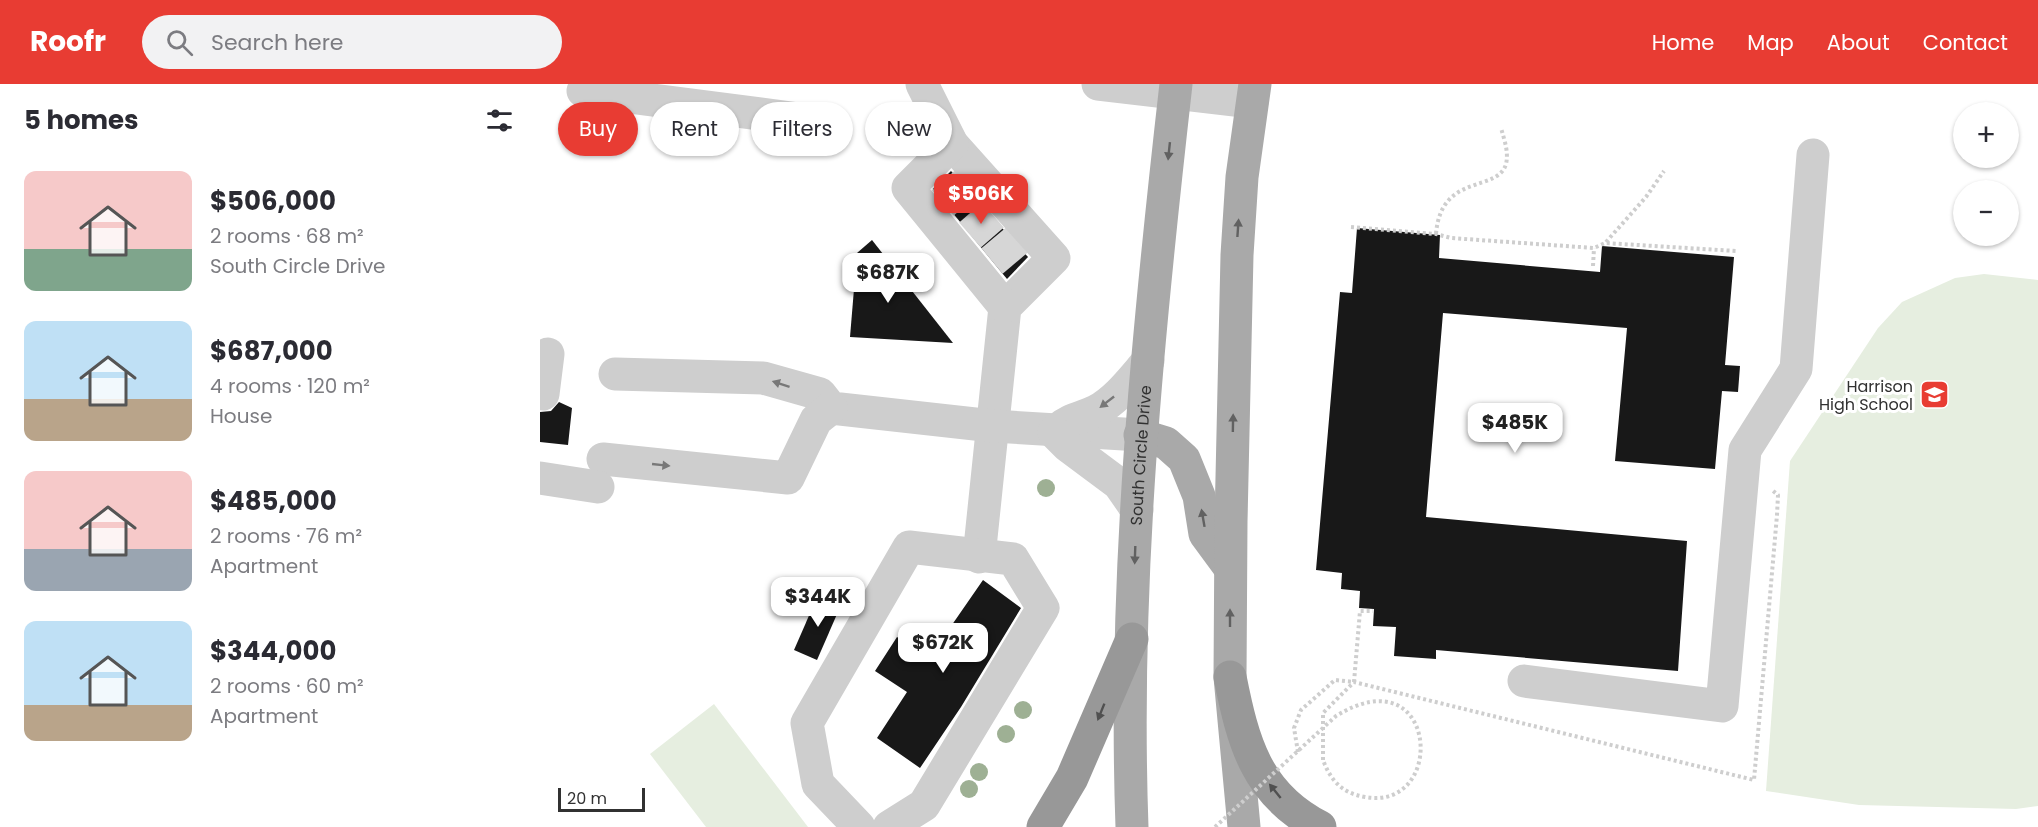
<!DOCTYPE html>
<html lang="en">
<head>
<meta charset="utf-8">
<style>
  body { margin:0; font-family:Poppins,sans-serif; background:#f2f2f3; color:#2b2b33; height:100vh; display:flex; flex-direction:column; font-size:22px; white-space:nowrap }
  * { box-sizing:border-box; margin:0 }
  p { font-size:20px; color:#7c7c81 }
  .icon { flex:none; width:33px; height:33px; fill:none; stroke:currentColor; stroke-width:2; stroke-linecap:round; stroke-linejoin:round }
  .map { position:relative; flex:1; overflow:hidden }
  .panel { display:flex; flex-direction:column; background:#fff; width:540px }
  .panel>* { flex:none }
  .banner { position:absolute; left:18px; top:18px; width:570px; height:54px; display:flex; gap:12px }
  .tools { position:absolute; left:1413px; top:18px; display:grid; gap:12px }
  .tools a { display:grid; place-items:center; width:66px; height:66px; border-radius:50%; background:#fff; box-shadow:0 2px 4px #0004; font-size:30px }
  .scale { position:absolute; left:18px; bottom:15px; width:87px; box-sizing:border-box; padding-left:6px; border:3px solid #313131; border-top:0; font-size:16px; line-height:21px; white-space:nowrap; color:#313131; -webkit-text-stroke:4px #fff; paint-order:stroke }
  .price { position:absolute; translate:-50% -51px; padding:0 14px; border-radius:12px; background:#fff; color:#222; font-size:20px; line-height:39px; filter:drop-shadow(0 2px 3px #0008) }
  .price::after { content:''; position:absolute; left:50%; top:36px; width:18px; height:14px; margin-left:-9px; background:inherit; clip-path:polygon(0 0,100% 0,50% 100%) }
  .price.current { background:#e83c33; color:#fff }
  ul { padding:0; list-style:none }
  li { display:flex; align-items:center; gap:18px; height:150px; padding:0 24px }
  li span { display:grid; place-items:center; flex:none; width:168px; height:120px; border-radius:12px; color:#555 }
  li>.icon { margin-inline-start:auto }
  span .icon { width:72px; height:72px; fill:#fffc; stroke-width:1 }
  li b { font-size:26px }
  h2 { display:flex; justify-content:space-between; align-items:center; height:72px; padding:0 24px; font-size:26px }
  .pill { padding:0 21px; border-radius:27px; background:#fff; box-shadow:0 2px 4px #0004; font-size:21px; line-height:54px }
  .pill.current { background:#e83c33; color:#fff }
  header { display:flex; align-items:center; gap:36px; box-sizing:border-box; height:84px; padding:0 30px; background:#e83c33; color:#fff }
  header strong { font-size:28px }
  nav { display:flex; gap:33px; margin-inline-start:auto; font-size:21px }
  .search { width:420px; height:54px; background:#f2f2f3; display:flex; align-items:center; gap:15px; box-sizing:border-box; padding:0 21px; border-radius:33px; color:#7c7c81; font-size:22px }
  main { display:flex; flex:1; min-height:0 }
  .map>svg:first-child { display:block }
</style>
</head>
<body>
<header>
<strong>Roofr</strong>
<div class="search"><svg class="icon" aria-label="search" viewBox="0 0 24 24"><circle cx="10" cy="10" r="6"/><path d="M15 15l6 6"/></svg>Search here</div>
<nav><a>Home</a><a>Map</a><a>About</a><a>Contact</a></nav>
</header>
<main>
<section class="panel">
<h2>5 homes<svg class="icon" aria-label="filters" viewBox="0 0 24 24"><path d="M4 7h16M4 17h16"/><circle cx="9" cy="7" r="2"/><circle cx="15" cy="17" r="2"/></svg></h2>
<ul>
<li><span style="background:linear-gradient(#f6c9c9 65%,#7fa58c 0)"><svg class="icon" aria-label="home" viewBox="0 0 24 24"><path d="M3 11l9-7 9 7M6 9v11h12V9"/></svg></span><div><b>$506,000</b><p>2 rooms · 68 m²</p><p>South Circle Drive</p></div></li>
<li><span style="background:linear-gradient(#bfe0f5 65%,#b9a48a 0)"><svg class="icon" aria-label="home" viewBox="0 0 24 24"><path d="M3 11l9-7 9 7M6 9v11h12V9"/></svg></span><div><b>$687,000</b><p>4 rooms · 120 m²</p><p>House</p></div></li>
<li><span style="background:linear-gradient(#f6c9c9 65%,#9aa5b1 0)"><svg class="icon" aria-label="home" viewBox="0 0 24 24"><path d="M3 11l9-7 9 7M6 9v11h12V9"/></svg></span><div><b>$485,000</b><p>2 rooms · 76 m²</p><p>Apartment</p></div></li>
<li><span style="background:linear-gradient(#bfe0f5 70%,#b9a48a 0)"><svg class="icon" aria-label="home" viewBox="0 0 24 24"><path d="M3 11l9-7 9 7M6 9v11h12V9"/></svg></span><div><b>$344,000</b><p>2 rooms · 60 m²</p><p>Apartment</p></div></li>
</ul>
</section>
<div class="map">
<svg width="1498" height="743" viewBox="0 0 1498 743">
  <rect width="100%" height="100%" fill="#fff"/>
  <!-- green -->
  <g fill="#e6eee0">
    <path d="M1444 190 1498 196V722L1476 725 1319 721 1226 707 1250 377 1338 244 1362 218 1415 194Z"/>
    <path d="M174 620 268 743H166L110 670Z"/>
  </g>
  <!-- building -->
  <g fill="#181818">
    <path d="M411 87 488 173 467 195 393 105Z"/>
    <path d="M817 144 900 151 899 174 1060 188 1062 162 1194 173 1185 281 1200 282 1198 308 1182 307 1175 385 1075 377 1087 244 903 229 886 433 1147 457 1138 587 896 566V575L854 572 856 543 833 542 834 525 819 524 820 507 801 505 802 489 776 486 800 208 812 209Z"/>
    <path d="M332 156 413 259 310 253 317 169Z"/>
    <path d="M19 318 32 324 28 361 0 358V328L11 327Z"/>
    <path d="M443 496 481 524 421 623 380 684 337 654 367 608 335 587 357 553 389 574Z"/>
    <path d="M278 511 301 521 277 576 254 566Z"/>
  </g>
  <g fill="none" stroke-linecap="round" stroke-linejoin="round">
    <!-- minor-tunnel -->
    <g stroke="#d6d6d6" stroke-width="33" stroke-dasharray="33 16" stroke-linecap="butt">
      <path d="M403 119 427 98"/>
      <path d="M430 151 453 131"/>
      <path d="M452 177 477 156"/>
    </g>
    <!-- path -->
    <g stroke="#cecece" stroke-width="4" stroke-dasharray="3 3" stroke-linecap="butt">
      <path d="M811 143 896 150 911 154 1054 164 1065 159 1196 167"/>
      <path d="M896 150C901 88 958 109 966 80 969 68 964 55 961 44"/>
      <path d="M1066 158 1106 113 1124 87"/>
      <path d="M1053 182 1054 164"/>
      <path d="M758 668 754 644 761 626 795 596 814 598 820 527H833"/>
      <path d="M783 676V629L814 598 1214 696 1237 431 1238 411 1232 406"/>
    </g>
    <!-- minor -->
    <g stroke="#cecece" stroke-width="33">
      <path d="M382 0 412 60 514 174 465 223 439 473"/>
      <path d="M558 0 712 18"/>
      <path d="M43 7 274 37"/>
      <path d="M412 60 368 104 465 223"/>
      <path d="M75 290 223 294 280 310 291 324 453 342 600 351"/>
      <path d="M3 310 8 270"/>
      <path d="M518 345C531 334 542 334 556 327 577 316 593 294 608 277"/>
      <path d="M514 348 528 362 579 400 597 426"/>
      <path d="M63 375 248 394 276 336 291 324"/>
      <path d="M0 394 58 403"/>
      <path d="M984 597 1182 622 1205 366 1256 285 1273 71"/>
      <path d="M319 743 278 700 267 639 369 463 473 475 503 524 384 721 349 743"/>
    </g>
    <!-- major -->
    <g stroke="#a9a9a9" stroke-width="33">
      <path d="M600 351 626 359 644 375 659 412 665 450 690 484"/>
      <path id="s1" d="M592 743C583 495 608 246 636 0"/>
      <path d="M704 743 690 593 691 438 697 171 702 93 715 0"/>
    </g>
    <!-- highway -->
    <g stroke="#989898" stroke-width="33">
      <path d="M690 593C703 658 716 710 780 743"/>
      <path d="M503 743 532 694 592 555"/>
    </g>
    <!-- path-bridge -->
    <path stroke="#cecece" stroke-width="4" stroke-dasharray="3 3" stroke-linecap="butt" d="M675 743 796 632C898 569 908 728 825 713 802 709 791 697 783 676"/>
  </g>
  <!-- trees -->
  <g fill="#9eb094">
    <circle cx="506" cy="404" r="9"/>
    <circle cx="483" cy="626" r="9"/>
    <circle cx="466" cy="650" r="9"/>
    <circle cx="439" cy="688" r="9"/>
    <circle cx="429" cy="705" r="9"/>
  </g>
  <!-- one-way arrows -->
  <defs><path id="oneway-solid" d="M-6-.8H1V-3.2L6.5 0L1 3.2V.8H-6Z" transform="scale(1.5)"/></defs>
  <g fill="#616161">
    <use href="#oneway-solid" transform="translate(629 67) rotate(96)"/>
    <use href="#oneway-solid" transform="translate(698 144) rotate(-86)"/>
    <use href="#oneway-solid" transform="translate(693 339) rotate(-89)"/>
    <use href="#oneway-solid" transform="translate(663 434) rotate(-100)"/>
    <use href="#oneway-solid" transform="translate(595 471) rotate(92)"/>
    <use href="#oneway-solid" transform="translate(690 534) rotate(-90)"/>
  </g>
  <g fill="#787878">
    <use href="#oneway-solid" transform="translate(241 300) rotate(-162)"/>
    <use href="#oneway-solid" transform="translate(567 318) rotate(142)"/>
    <use href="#oneway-solid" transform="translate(121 381) rotate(6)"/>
  </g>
  <g fill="#505050">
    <use href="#oneway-solid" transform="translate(561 628) rotate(112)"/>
    <use href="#oneway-solid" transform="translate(735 707) rotate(-129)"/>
  </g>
  <!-- icons -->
  <defs>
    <symbol id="school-square" viewBox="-11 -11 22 22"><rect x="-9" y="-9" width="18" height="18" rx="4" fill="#e83c33" stroke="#fff"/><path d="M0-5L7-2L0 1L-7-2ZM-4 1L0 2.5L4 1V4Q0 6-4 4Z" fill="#fff"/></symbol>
  </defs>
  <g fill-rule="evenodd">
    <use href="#school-square" x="1378" y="294" width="33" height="33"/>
  </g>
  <g text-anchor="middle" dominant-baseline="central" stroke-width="6" stroke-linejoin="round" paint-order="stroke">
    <!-- poi labels -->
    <g font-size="16" fill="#313131" stroke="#fff" text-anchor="end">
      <text x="1373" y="302">Harrison<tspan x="1373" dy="18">High School</tspan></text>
    </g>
    <!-- street labels -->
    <g font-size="16" fill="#313131" stroke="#fff">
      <text stroke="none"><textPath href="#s1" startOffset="372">South Circle Drive</textPath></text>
    </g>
  </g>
</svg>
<div class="tools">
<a>+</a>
<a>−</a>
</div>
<div class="scale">20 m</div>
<b class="price current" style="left:441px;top:141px">$506K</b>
<b class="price" style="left:348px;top:220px">$687K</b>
<b class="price" style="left:975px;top:370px">$485K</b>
<b class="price" style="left:278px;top:544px">$344K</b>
<b class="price" style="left:403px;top:590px">$672K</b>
<div class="banner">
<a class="pill current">Buy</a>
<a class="pill">Rent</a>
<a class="pill">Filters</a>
<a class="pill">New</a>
</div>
</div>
</main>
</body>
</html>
